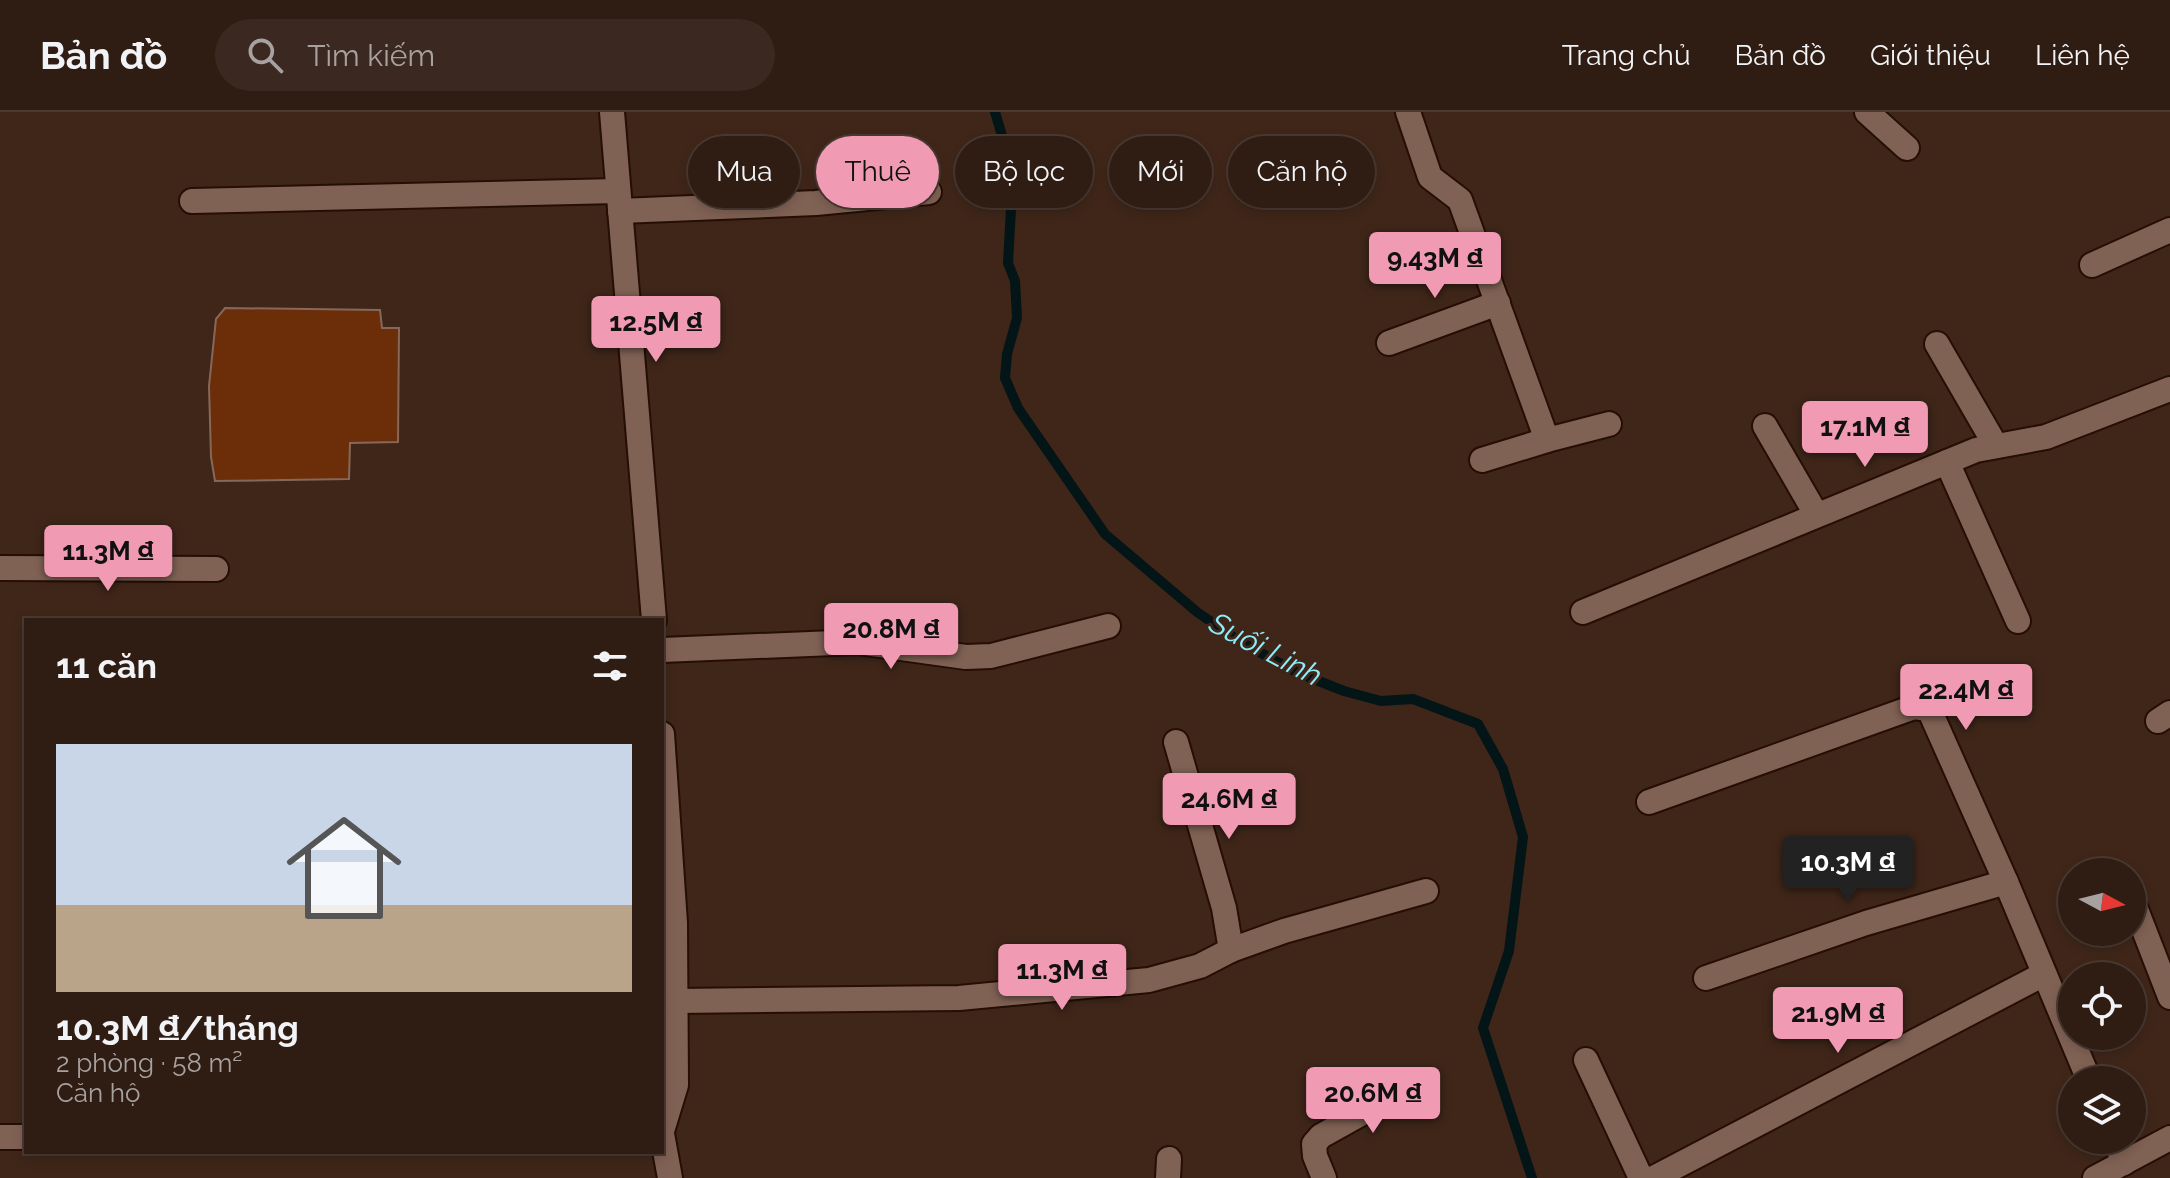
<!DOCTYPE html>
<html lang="vi">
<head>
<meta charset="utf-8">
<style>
  body { margin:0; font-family:Raleway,sans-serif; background:#3b2921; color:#f1f3f6; height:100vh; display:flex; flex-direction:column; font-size:30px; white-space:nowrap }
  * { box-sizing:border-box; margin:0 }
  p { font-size:26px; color:#a7a1a0 }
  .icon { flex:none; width:44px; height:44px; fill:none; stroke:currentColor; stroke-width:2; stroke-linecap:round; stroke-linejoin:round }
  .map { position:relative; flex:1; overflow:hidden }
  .details { position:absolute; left:24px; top:506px; width:640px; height:536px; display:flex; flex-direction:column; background:#2f1c13; border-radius:0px; box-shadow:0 4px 12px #0003,0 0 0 2px #4a3a33 }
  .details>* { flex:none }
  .hud { position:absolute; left:688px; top:24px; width:760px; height:72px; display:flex; gap:16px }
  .needle { width:52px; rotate:97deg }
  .controls { position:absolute; left:2058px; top:746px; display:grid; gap:16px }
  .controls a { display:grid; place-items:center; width:88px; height:88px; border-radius:50%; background:#2f1c13; box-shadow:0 4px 12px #0003,0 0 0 2px #4a3a33; font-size:40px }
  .price { position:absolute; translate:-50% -68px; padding:0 18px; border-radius:8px; background:#f09ab4; color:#111; font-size:26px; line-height:52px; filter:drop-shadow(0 2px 4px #0008) }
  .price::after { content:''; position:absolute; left:50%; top:48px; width:24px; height:18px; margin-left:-12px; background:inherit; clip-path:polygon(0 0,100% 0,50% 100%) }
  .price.on { background:#222; color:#fff }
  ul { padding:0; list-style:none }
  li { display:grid; align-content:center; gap:16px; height:424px; padding:0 32px }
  li span { display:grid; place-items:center; height:248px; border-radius:0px; color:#555 }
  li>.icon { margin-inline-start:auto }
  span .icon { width:144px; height:144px; fill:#fffc; stroke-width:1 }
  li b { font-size:34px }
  h2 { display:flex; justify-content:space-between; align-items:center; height:96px; padding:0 32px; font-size:34px }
  .pill { padding:0 28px; border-radius:36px; background:#2f1c13; box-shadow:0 4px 12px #0003,0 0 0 2px #4a3a33; font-size:28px; line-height:72px }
  .pill.on { background:#f09ab4; color:#111 }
  header { display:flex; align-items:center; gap:48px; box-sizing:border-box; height:112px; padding:0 40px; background:#2f1c13; border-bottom:2px solid #4a3a33 }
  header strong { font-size:38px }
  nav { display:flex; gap:44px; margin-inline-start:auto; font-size:28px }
  .search { width:560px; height:72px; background:#3b2921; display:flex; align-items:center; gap:20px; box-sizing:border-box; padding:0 28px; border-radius:44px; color:#a7a1a0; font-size:30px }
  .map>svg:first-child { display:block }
</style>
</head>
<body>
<header>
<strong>Bản đồ</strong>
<div class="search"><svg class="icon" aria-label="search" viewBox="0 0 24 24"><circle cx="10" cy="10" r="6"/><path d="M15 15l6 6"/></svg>Tìm kiếm</div>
<nav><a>Trang chủ</a><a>Bản đồ</a><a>Giới thiệu</a><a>Liên hệ</a></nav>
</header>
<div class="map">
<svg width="2170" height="1066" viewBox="0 0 2170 1066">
  <rect width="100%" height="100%" fill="#3f2619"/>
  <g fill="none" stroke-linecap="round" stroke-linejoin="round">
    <!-- stream -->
    <path stroke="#041517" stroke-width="10" d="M995 0 1013 61 1008 151 1015 169 1017 206 1007 242 1005 266 1018 296 1105 422 1197 500 1239 529 1296 560 1344 579 1381 589 1413 587 1478 612 1503 657 1523 725 1509 839 1483 916 1532 1066"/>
  </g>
  <!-- building -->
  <path fill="#6b2e08" stroke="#86685a" stroke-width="2" d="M225 196 380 198 382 216H399L398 330 350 331 349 367 215 369 211 345 209 274 216 207Z"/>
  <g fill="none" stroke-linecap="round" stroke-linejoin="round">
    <defs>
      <g id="street">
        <path d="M612 0 654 508"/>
        <path d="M1408 0 1430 65 1460 88 1547 328 1609 312"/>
        <path d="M1867 0 1907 36"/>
        <path d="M192 89 618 79"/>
        <path d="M620 99 816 91 929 80"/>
        <path d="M2092 153 2170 118"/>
        <path d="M1389 231 1498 191"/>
        <path d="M1937 232 1996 334"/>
        <path d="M1765 314 1816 402"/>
        <path d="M1482 348 1547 328"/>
        <path d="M1947 350 2018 509"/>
        <path d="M0 456 216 457"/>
        <path d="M1583 500 1976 338 2046 325 2170 277"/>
        <path d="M662 538 858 530 966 545 991 544 1108 514"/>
        <path d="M2158 609 2170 601"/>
        <path d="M662 622 675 811 676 973 662 1019"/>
        <path d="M1176 630 1224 796 1231 838"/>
        <path d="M1649 690 1914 595 1929 597 2006 770 2089 968"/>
        <path d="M2132 787 2170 885"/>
        <path d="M1706 866 1866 811 2006 770"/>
        <path d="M675 889 959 886 1149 868 1200 854 1231 838 1284 819 1426 779"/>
        <path d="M1586 948 1641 1066"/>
        <path d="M662 1022 670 1066"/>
        <path d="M0 1025H26"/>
        <path d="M2115 1028 2124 1051"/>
        <path d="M1168 1066 1169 1047"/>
        <path d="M1324 1066 1315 1044 1314 1032 1321 1024 1409 975"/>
        <path d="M1654 1066 2044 862"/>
        <path d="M2095 1066 2170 1026"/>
      </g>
    </defs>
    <!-- street casing -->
    <use href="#street" stroke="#250e04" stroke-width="28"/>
    <!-- street -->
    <use href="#street" stroke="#806254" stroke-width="24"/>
  </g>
  <g text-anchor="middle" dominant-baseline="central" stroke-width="6" stroke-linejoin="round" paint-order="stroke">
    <!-- water labels -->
    <g font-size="30" font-style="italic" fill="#8dedfa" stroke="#3f2619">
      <text transform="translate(1266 537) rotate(28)">Suối Linh</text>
    </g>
  </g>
</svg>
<div class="controls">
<a><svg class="needle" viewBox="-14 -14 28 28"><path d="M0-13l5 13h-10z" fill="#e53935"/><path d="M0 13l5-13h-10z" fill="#a7a1a0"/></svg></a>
<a><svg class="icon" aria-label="locate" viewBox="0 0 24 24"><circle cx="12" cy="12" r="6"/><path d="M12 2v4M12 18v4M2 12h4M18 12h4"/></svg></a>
<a><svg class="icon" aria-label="layers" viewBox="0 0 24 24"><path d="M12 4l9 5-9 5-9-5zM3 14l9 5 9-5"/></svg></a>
</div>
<b class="price" style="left:1435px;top:188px">9.43M ₫</b>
<b class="price" style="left:656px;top:252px">12.5M ₫</b>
<b class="price" style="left:1865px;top:357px">17.1M ₫</b>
<b class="price" style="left:108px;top:481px">11.3M ₫</b>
<b class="price" style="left:891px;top:559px">20.8M ₫</b>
<b class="price" style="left:1966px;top:620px">22.4M ₫</b>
<b class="price" style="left:1229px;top:729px">24.6M ₫</b>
<b class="price on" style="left:1848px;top:792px">10.3M ₫</b>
<b class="price" style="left:1062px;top:900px">11.3M ₫</b>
<b class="price" style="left:1838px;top:943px">21.9M ₫</b>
<b class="price" style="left:1373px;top:1023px">20.6M ₫</b>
<div class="hud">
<a class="pill">Mua</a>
<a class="pill on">Thuê</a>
<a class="pill">Bộ lọc</a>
<a class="pill">Mới</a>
<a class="pill">Căn hộ</a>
</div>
<section class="details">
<h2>11 căn<svg class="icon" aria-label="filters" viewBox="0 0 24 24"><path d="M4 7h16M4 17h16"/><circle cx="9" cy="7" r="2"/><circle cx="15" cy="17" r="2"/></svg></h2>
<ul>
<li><span style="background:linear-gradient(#c9d6e8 65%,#b9a48a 0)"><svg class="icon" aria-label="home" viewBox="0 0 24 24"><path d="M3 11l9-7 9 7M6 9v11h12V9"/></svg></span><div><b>10.3M ₫/tháng</b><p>2 phòng · 58 m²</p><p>Căn hộ</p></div></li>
</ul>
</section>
</div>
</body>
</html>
